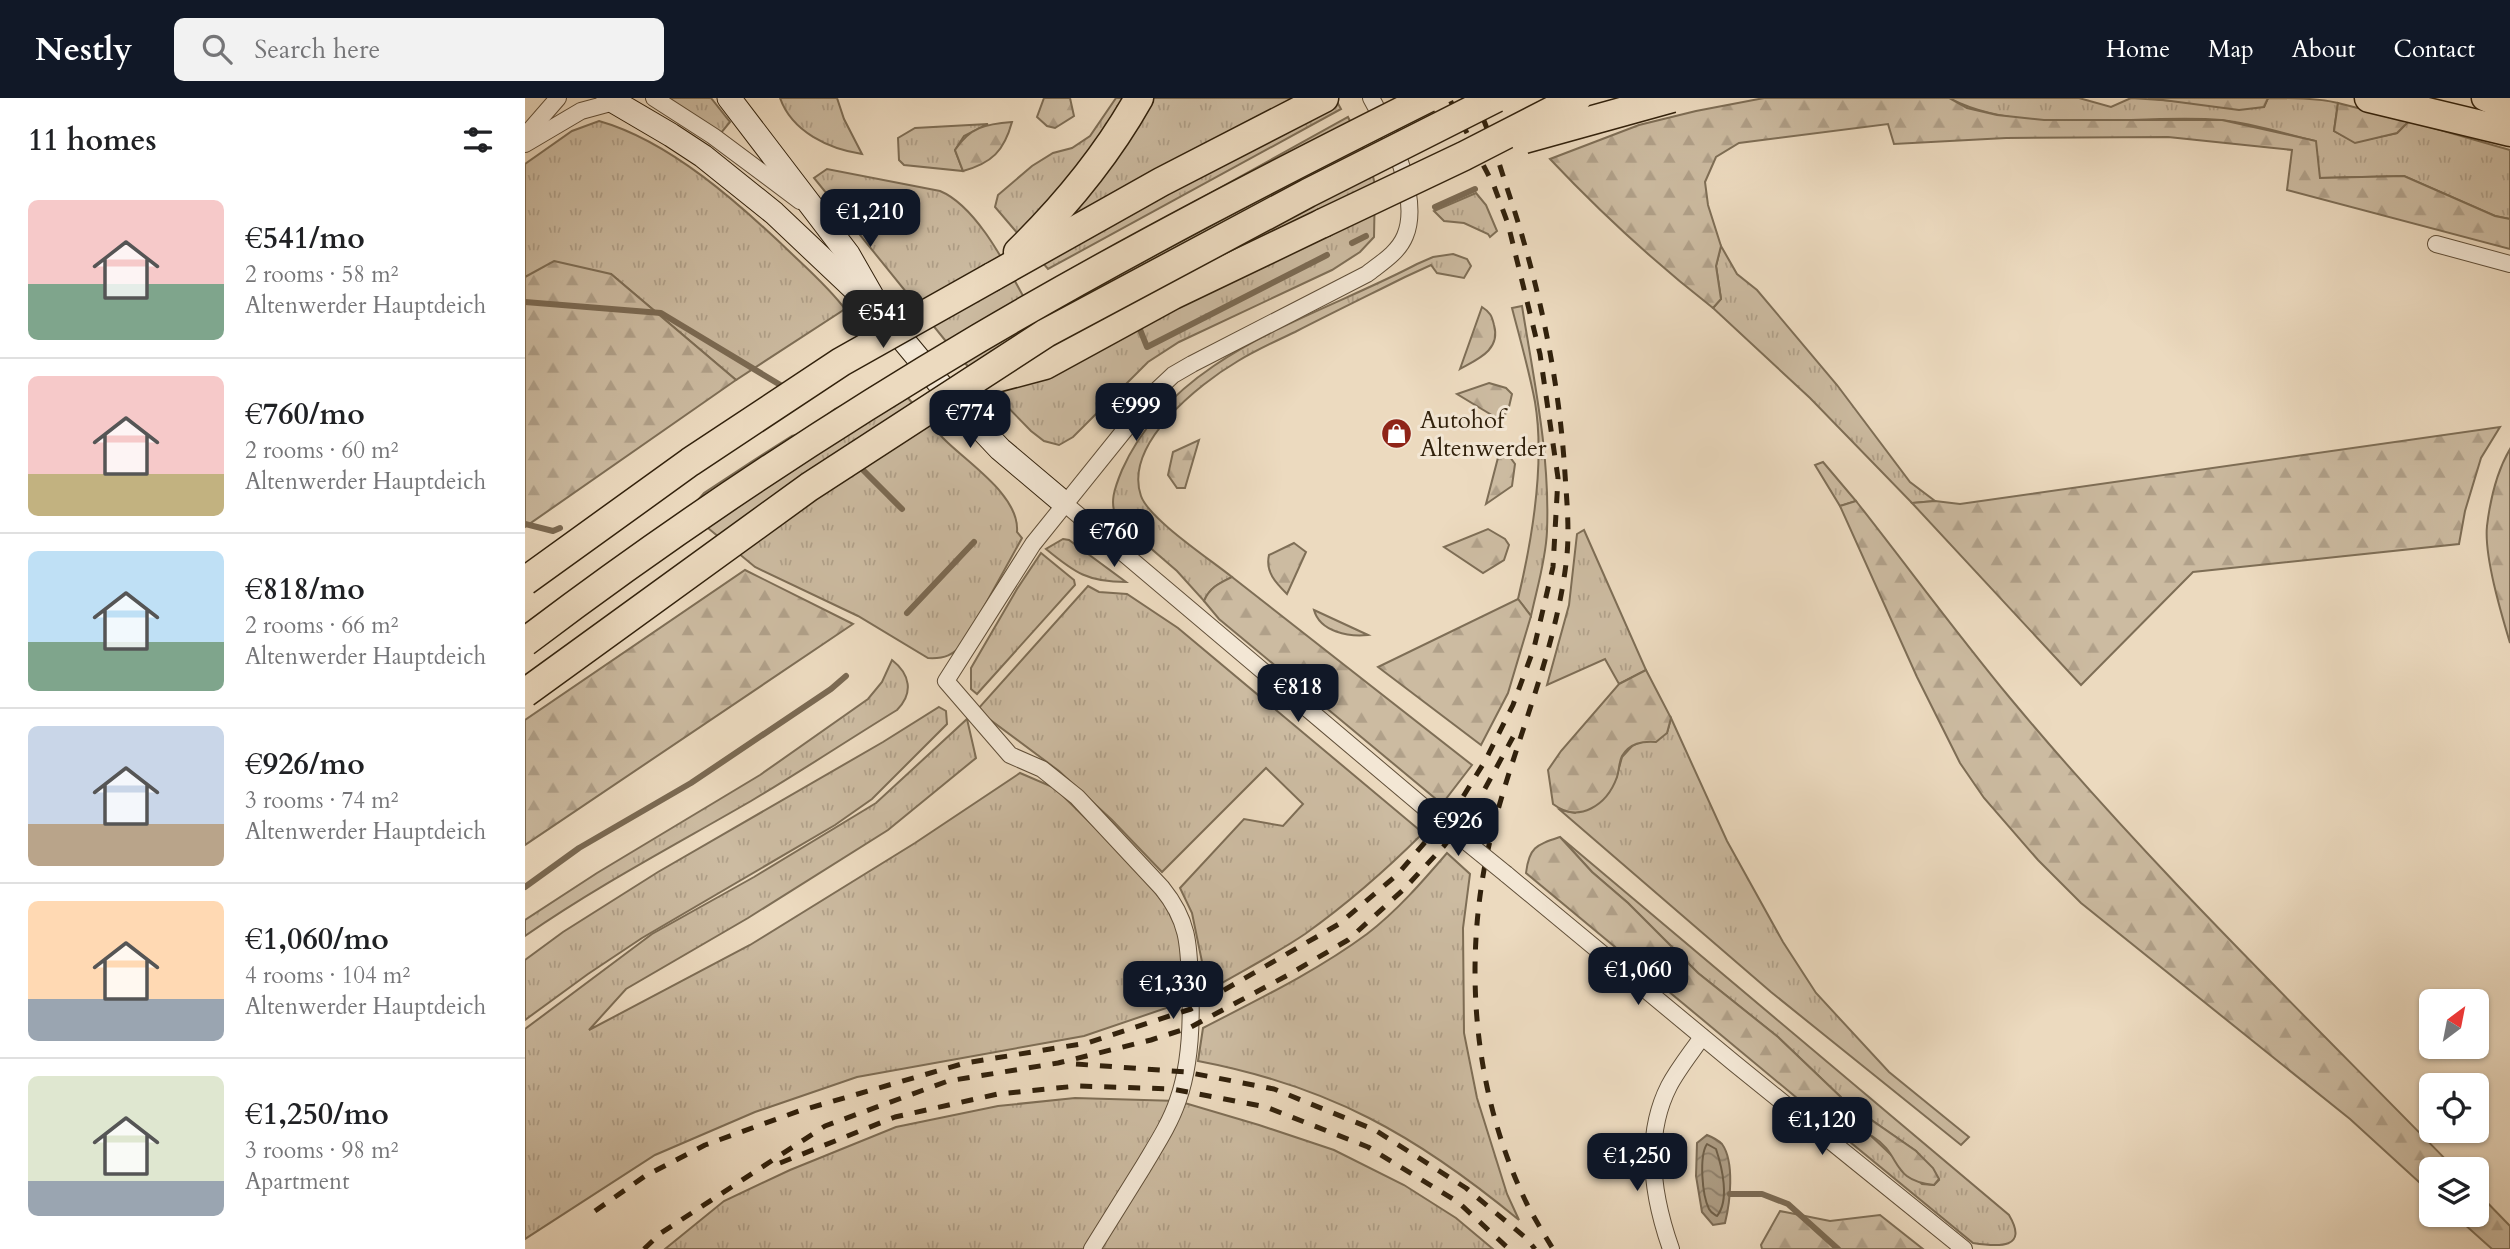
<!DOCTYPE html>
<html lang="en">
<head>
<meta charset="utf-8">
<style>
  body { margin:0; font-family:Cardo,serif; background:#f2f2f2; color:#202124; height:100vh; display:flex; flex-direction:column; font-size:26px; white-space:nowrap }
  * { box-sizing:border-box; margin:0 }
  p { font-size:23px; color:#757577 }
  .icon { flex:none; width:38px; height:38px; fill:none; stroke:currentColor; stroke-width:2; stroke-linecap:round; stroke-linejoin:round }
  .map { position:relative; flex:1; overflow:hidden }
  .details { display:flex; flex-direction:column; background:#fff; width:525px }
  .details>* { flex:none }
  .needle { width:46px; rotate:32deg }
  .controls { position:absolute; left:1894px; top:891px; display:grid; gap:14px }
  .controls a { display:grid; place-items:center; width:70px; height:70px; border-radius:10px; background:#fff; box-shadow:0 2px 5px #0004; font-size:35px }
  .price { position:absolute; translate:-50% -60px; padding:0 16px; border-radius:14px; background:#111827; color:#fff; font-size:23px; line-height:46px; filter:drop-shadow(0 2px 4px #0008) }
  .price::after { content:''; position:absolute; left:50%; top:42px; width:21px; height:16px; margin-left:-10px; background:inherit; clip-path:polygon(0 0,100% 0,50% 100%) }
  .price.current { background:#222; color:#fff }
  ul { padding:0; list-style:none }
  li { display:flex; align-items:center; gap:21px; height:175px; padding:0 28px }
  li+li { border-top:2px solid #e0e0e0 }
  li span { display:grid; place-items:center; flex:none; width:196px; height:140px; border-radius:10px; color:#555 }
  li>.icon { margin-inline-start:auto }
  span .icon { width:84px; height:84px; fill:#fffc; stroke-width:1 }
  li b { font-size:30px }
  h2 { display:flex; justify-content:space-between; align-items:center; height:84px; padding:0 28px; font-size:30px }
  header { display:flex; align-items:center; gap:42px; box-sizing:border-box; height:98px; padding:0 35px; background:#111827; color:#fff }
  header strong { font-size:33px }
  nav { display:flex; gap:38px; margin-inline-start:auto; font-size:24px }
  .search { width:490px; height:63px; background:#f2f2f2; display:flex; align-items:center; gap:18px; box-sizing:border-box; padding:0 24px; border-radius:10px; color:#757577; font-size:26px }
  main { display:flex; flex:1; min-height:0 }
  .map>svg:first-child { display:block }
</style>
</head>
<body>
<header>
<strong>Nestly</strong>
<div class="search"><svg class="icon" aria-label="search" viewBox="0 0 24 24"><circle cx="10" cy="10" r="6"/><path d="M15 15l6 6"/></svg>Search here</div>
<nav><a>Home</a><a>Map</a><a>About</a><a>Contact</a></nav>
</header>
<main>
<section class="details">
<h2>11 homes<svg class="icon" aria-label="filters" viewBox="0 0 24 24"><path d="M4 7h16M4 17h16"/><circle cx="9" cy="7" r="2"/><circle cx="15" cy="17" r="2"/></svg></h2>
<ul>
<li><span style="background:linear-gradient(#f6c9c9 60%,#7fa58c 0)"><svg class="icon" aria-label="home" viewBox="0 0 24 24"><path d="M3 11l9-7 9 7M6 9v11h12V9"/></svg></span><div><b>€541/mo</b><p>2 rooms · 58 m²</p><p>Altenwerder Hauptdeich</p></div></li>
<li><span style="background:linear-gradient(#f6c9c9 70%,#c2b280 0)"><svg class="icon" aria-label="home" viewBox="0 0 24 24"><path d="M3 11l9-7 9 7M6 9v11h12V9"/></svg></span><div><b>€760/mo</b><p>2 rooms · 60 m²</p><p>Altenwerder Hauptdeich</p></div></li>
<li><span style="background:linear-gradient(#bfe0f5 65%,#7fa58c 0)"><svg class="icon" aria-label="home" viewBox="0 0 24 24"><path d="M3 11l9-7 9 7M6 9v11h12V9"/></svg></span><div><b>€818/mo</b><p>2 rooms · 66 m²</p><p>Altenwerder Hauptdeich</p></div></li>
<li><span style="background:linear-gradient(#c9d6e8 70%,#b9a48a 0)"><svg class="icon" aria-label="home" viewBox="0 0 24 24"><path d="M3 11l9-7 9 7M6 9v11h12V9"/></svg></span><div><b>€926/mo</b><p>3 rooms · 74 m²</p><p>Altenwerder Hauptdeich</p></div></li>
<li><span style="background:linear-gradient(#ffd9b3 70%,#9aa5b1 0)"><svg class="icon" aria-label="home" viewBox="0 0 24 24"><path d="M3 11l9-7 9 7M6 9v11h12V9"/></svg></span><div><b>€1,060/mo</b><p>4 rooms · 104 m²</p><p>Altenwerder Hauptdeich</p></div></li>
<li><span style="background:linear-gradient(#dfe7d0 75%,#9aa5b1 0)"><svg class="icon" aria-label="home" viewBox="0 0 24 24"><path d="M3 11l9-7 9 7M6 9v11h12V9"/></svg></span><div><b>€1,250/mo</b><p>3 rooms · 98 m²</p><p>Apartment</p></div></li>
</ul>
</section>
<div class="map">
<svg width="1985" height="1151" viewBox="0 0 1985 1151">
  <defs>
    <pattern id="grass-tufts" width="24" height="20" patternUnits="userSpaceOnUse" patternTransform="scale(1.75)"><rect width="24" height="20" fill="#ccbba1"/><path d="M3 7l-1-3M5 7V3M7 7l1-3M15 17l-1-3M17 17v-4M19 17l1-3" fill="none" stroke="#b0a089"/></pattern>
    <pattern id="forest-firs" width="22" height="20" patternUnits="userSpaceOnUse" patternTransform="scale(1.75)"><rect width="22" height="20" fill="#ccbba1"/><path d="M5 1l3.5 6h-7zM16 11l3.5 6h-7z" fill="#b0a089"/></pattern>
    <pattern id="water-waves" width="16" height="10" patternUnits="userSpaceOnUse" patternTransform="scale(1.75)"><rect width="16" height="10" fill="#ac9b82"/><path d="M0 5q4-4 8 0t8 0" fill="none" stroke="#8d7e69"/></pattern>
  </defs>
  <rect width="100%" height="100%" fill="#ecdabf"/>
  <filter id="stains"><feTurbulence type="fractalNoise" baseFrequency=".00286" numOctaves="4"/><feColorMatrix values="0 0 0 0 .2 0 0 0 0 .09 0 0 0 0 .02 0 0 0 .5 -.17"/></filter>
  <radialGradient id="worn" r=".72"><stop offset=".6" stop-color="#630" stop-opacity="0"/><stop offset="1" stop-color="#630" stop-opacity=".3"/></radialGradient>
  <!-- grass -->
  <g fill="url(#grass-tufts)" stroke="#7e6e56" stroke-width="2">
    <path d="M143 0H186L205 24 196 35Z"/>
    <path d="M255 0H312L319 21 337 56C304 51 267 34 255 0Z"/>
    <path d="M591 0H810L816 11 523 171 470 109 473 97 507 68 528 55 547 50 565 38Z"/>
    <path d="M1424 0H1554L1586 9 1606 0 1739 9 1743 0C1766 0 1791 0 1813 5L1809 33 1830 44 1872 35 1884 23 1985 52V121L1970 118 1879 78 1794 80 1790 43C1760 36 1727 25 1696 22 1611 15 1500 40 1424 0Z"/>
    <path d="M823 19 845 65 850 87 849 139 835 154 807 172 654 244 623 264 548 339 534 347 519 343 506 333 432 257 289 80 302 71 415 93C456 110 488 182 511 221L516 189Z"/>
    <path d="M74 23C145 43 215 106 268 157 286 174 305 191 320 211L211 282 86 176 0 179V66L47 33Z"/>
    <path d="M463 26 439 38 430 52 438 73 379 67 374 62 373 40 390 30Z"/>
    <path d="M951 95 961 107 972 133 965 139 963 136 939 125 919 123 909 113Z"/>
    <path d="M1196 148 1212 176 1232 192 1312 287 1385 384 1410 403 1387 405 1285 300 1188 210 1196 201 1191 168Z"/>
    <path d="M928 156 942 161 946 168 939 180 912 175 906 167 880 179C844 197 807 215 770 234 751 243 731 252 713 263 674 286 598 346 616 398 624 421 686 462 707 479 695 485 685 489 679 503L652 473 593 422C583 406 590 389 597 372 649 255 788 221 892 166L908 159Z"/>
    <path d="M997 208C1009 283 1025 356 1022 433 1021 461 1012 490 1006 518L993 501C1007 442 1020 364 1010 304 1004 272 995 241 987 210Z"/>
    <path d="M368 283C385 302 401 321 418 340 441 364 495 397 492 434L497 440 439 545C428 557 420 561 403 560L333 518 230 469 166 416 172 403 179 395 226 364 267 338 278 335 310 311Z"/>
    <path d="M1298 364 1331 403 1315 408 1290 367Z"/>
    <path d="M1059 432 1121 572 1094 586 1080 561 1022 587 1044 507 1052 436Z"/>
    <path d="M538 441 544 442 601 484C563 484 550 475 521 451Z"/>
    <path d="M516 455 549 482 550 487 452 596 446 591V570L492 491Z"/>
    <path d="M563 488 574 494 602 496 653 530 898 735C861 772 822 806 780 836 749 857 715 874 683 893L667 815 655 790 719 721 758 728 778 706 741 670 637 774 587 722 534 673 452 612Z"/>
    <path d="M789 512 843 537C824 539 795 534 789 512Z"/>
    <path d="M367 562C385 576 389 595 372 612 323 642 275 674 226 703 150 747 72 788 0 838V822L72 775 235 677 343 601 357 584Z"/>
    <path d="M414 609 421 613 422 626 347 701 310 727 117 840 63 876 0 922V862L38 834 133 774 358 644Z"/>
    <path d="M1146 620 1202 743 1258 844 1291 895 1364 974 1444 1039 1436 1047 1246 894 1035 712 1050 715 1091 681 1097 659 1108 647 1142 635Z"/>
    <path d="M442 621 451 660 363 732 223 820 101 891 64 932 225 847 390 745 495 675 530 690 604 763 640 806 655 828 659 870 656 905 559 938 332 979 230 1014 130 1057 0 1141V931L127 836 229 779 351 705Z"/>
    <path d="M1035 739 1484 1117C1504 1151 1474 1149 1448 1145L1308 1030 1344 1036 1397 1086 1409 1087 1414 1082 1391 1053 1322 1005 1253 939 1173 875 1103 805 1067 774Z"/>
    <path d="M922 755 945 776 938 830 939 935 952 1000 982 1096 994 1122C891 1037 804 988 673 963L678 930C734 901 792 873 842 836 872 813 898 783 922 755Z"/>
    <path d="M550 1000 653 1003 734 1027 809 1052 879 1087 931 1120 968 1151H140L199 1103 265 1072 371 1029 473 1008Z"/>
  </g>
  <!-- forest -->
  <g fill="url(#forest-firs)" stroke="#7e6e56" stroke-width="2">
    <path d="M519 0H545L549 18 530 30 522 28 512 19Z"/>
    <path d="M1239 0H1424L1442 10 1472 17 1519 22H1697L1791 43 1795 80 1879 78 1970 118 1985 121V151L1762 92 1767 52 1643 39 1481 40 1369 46 1363 26 1214 45 1191 59 1180 84 1183 107 1196 148 1191 168 1196 201 1188 210C1129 164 1076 115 1025 61L1114 27 1171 13Z"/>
    <path d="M1623 0H1743L1739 9 1714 12Z"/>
    <path d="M1813 5 1884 23 1872 35 1830 45 1809 33Z"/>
    <path d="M487 24C479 53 467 65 438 73L430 52C445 29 461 26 487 24Z"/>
    <path d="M29 163 86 176 211 282 0 429V179Z"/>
    <path d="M957 209C965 214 967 218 969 227 976 252 953 261 935 271Z"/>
    <path d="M964 285 981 290 987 296 983 313 975 322 932 296Z"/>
    <path d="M1975 329 1956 360 1940 413 1934 446 1668 474 1556 587 1387 405 1410 403 1435 406Z"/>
    <path d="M674 342 660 390H652L643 377 648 354Z"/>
    <path d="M1985 351V545C1976 515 1959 458 1962 428 1965 403 1972 373 1985 351Z"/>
    <path d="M975 352 982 355 990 366 987 388 961 406Z"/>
    <path d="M1331 403C1383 469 1432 536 1485 600 1623 766 1779 916 1930 1071H1906V1095L1825 1021 1556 805 1513 762 1459 700 1435 665 1392 579 1315 408Z"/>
    <path d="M963 431 980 441 984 447 979 462 958 475 919 449Z"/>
    <path d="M769 445 781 454 762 496C751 485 740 474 744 457Z"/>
    <path d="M220 472 328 526 0 747V622Z"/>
    <path d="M707 479 947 667 917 706 694 521 679 503C685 489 695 485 707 479Z"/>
    <path d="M993 501 1006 518 983 595 956 647 853 569Z"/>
    <path d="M1121 572 1146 620 1142 635 1131 644C1117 643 1105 645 1097 658 1094 664 1094 673 1092 679 1082 707 1054 726 1028 706L1023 672 1036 653 1094 586Z"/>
    <path d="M1035 739 1067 774 1103 805 1173 875 1253 939 1322 1005 1391 1053 1408 1070 1414 1081 1409 1087C1364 1082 1378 1057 1347 1038 1337 1032 1320 1032 1308 1030L1001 775C1004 749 1011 747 1035 739Z"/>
    <path d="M1951 1093 1985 1128V1151H1967L1929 1117 1951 1116Z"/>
    <path d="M1255 1113 1305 1123 1355 1117 1398 1151H1237L1236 1147Z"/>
  </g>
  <!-- water -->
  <path fill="url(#water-waves)" stroke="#7b6a53" stroke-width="2" d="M1182 1037C1187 1039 1193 1042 1197 1046 1210 1064 1205 1105 1200 1125L1188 1127 1177 1114 1171 1078 1172 1045Z"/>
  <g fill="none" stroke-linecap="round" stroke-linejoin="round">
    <!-- shore -->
    <path stroke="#6e5e47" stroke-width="2" d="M1182 1046 1191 1051C1197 1069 1205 1102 1192 1118 1189 1116 1186 1115 1184 1111 1177 1097 1174 1058 1182 1046Z"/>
    <!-- stream -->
    <g stroke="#7b6a53" stroke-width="6">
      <path d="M910 109 950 91"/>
      <path d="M827 145 841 138"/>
      <path d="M0 204 136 215 262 291"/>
      <path d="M612 224 622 249 802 157"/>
      <path d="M331 365 377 411"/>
      <path d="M0 426 28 433 35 430"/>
      <path d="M382 515 449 444"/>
      <path d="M0 789 54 750 166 685 306 591 321 578"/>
      <path d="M1205 1096H1237L1263 1106 1313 1151"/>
    </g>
    <defs>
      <g id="minor">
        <path d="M129 0 188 38 275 103"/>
        <path d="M0 38 33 0"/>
        <path d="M0 46 56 13 89 4"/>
        <path d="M1911 146 1985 166"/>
        <path d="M539 405 907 716"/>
        <path d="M981 776 1209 965 1439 1151"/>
        <path d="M567 1151C584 1124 601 1096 618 1069 631 1047 645 1026 653 1002 666 965 667 924 665 885 664 846 663 822 637 790L552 699 517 671 485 657 421 583 508 446 631 293 648 277 667 266 842 176C856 165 873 155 880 138 896 101 865 33 846 0"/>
        <path d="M1146 1151C1128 1100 1118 1039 1144 988 1153 971 1166 955 1177 939"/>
      </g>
      <g id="secondary">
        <path d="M83 0 146 37 178 58 249 115 359 219 423 296 475 351 539 405"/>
        <path d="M204 0 323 156 347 198"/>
      </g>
      <path id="primary" d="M1959 0 1985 12"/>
      <g id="motorway">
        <path d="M1844 0 1985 34"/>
        <path d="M493 154C539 109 582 57 614 0"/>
        <path d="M467 179 636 84 799 0"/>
        <path d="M448 286 520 267 648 197 798 125"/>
      </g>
    </defs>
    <!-- minor casing -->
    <use href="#minor" stroke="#604f39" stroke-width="18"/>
    <!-- secondary casing -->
    <use href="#secondary" stroke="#31210c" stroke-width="25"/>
    <!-- primary casing -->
    <use href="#primary" stroke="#31210c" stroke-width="27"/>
    <!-- motorway casing -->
    <use href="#motorway" stroke="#31210c" stroke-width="31"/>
    <!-- minor -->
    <use href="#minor" stroke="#f3e7d5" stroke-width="16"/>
    <!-- secondary -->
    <use href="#secondary" stroke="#f3e7d5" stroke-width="23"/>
    <!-- primary -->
    <use href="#primary" stroke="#ecdabf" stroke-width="24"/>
    <!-- motorway -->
    <use href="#motorway" stroke="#ecdabf" stroke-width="28"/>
    <!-- rail -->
    <g stroke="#31210c" stroke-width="5" stroke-dasharray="12 12" stroke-linecap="butt">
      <path d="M949 0C963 29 972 59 982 90 1013 182 1034 278 1040 376 1042 406 1045 436 1041 466 1030 553 994 635 971 719 936 846 944 985 1001 1104 1009 1120 1019 1136 1028 1151"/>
      <path d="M551 966 661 974 749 991 850 1032 941 1090 1001 1140 1010 1151"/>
      <path d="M255 1065 370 1019 473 996 552 988 647 991 741 1009 843 1049 933 1104 984 1151"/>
      <path d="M70 1113 120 1078 180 1047 274 1013 440 965 562 945 666 911 814 826 872 777 936 702 960 663 988 607 1009 550 1028 469 1033 380 1015 256 983 126 969 88 924 0"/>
      <path d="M119 1151 136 1135 300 1028 423 983 533 965 626 942 666 929 763 877 823 842 878 792 919 748 950 709 988 639"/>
    </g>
    <defs>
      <path id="minor-bridge" d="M907 716 981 776"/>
      <g id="motorway-bridge">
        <path d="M999 41 1147 0"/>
        <path d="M798 125 939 58 1052 0"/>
        <path d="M0 483 165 364 316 264 467 179"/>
        <path d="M0 544C145 434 297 333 454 240 600 154 751 76 903 0"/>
        <path d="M0 595 284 389 521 235 783 95 971 0"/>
      </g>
    </defs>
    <!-- minor-bridge casing -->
    <use href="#minor-bridge" stroke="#604f39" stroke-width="18" stroke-linecap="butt"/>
    <!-- motorway-bridge casing -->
    <use href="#motorway-bridge" stroke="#31210c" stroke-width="31" stroke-linecap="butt"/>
    <!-- minor-bridge -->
    <use href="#minor-bridge" stroke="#f3e7d5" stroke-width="16"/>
    <!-- motorway-bridge -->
    <use href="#motorway-bridge" stroke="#ecdabf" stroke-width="28"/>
  </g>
  <!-- icons -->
  <defs>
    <symbol id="shop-disc" viewBox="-11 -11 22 22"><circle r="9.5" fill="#8f2418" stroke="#f3e7d5"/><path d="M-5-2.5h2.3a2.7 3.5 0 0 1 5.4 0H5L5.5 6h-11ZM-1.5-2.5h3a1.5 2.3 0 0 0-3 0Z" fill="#fff"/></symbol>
  </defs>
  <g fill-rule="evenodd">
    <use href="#shop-disc" x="854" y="318" width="35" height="35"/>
  </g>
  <g text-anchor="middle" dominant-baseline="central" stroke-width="6" stroke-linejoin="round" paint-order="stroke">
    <!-- poi labels -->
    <g font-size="24" fill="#31210c" stroke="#f3e7d5" text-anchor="start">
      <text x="895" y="322">Autohof<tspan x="895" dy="28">Altenwerder</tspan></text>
    </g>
  </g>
  <rect width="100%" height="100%" filter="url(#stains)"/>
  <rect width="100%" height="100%" fill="url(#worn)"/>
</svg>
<div class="controls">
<a><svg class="needle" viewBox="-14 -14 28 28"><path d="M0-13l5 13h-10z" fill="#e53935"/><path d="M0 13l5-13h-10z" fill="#757577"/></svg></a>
<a><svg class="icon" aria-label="locate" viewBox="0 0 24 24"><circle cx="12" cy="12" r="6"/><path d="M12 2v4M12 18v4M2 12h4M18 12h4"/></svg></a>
<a><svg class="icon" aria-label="layers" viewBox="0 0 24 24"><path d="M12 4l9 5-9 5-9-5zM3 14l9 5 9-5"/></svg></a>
</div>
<b class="price" style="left:345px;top:151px">€1,210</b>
<b class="price current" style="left:358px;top:252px">€541</b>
<b class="price" style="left:611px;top:345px">€999</b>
<b class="price" style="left:445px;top:352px">€774</b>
<b class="price" style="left:589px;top:471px">€760</b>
<b class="price" style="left:773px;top:626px">€818</b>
<b class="price" style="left:933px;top:760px">€926</b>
<b class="price" style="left:1113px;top:909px">€1,060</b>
<b class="price" style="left:648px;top:923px">€1,330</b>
<b class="price" style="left:1297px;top:1059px">€1,120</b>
<b class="price" style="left:1112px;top:1095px">€1,250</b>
</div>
</main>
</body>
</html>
